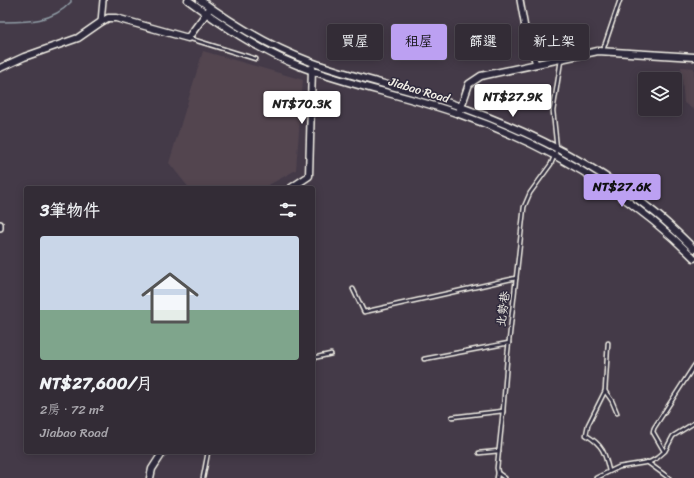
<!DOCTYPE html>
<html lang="zh-TW">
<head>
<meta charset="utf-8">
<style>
  body { margin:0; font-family:Sriracha,"LXGW WenKai TC",sans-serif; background:#3b343e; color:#f1f3f6; height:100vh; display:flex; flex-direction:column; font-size:15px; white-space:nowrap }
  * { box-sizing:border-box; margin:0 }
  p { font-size:13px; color:#a9a7ad }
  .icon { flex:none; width:22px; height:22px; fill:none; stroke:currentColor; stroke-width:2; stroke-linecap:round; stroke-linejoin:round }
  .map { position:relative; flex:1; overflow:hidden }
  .side { position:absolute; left:24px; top:186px; width:291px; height:268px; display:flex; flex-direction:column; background:#332c36; border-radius:4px; box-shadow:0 2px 10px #0003,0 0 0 1px #4e4851 }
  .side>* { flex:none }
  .top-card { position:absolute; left:327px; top:24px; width:307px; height:36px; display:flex; gap:8px }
  .fabs { position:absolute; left:638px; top:72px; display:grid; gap:8px }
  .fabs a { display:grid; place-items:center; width:44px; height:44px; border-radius:4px; background:#332c36; box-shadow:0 2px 10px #0003,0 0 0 1px #4e4851; font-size:20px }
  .price { position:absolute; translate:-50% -34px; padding:0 9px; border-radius:4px; background:#fff; color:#222; font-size:13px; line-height:26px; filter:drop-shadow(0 1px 2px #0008) }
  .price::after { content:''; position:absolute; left:50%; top:24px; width:12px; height:9px; margin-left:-6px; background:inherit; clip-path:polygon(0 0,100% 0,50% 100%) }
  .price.active { background:#bca0f2; color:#111 }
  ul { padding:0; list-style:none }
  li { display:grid; align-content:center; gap:8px; height:212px; padding:0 16px }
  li+li { border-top:1px solid #4e4851 }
  li span { display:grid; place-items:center; height:124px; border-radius:4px; color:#555 }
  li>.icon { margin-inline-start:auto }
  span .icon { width:72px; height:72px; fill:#fffc; stroke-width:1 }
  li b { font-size:17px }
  h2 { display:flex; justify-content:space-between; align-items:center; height:48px; padding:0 16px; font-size:17px }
  .pill { padding:0 14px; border-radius:4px; background:#332c36; box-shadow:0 2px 10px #0003,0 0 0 1px #4e4851; font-size:14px; line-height:36px }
  .pill.active { background:#bca0f2; color:#111 }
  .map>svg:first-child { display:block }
</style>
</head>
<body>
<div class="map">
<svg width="694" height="478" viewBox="0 0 694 478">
  <rect width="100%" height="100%" fill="#443a48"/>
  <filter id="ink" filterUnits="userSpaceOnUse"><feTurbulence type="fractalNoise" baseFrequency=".025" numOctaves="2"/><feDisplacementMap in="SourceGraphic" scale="8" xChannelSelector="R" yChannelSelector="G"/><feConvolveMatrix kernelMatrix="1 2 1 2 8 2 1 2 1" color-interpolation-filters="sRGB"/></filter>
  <g filter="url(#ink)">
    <!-- built -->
    <g fill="#524550">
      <path d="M203 51 303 80 296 170 263 188H189L169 163Z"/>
      <path d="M681 67 694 68V110L684 103Z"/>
    </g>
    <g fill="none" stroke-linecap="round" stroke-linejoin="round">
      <!-- stream -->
      <path stroke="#8f9ba4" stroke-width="1.5" d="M0 22C27 22 51 23 71 2V0"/>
      <defs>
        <g id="service">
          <path d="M188 38 256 59"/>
          <path d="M603 50 620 0"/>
          <path d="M353 289 364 312 516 278"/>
          <path d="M608 343 605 391 612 401 617 413"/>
          <path d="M313 358 331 354"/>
          <path d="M424 359 509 343"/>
          <path d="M605 391 588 425 586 435C603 445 605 453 609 471"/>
          <path d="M452 417 503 411"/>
          <path d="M664 451 653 432 654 428 694 366"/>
          <path d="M479 453 499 451"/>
          <path d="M647 462 669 478"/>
          <path d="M203 478 208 452"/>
          <path d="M497 478 498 473"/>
          <path d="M505 478 498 473 497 468 503 411 507 359 524 207 530 193 551 164 557 149 553 111 561 60"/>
          <path d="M596 478 619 467 650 462 657 458 665 451 673 436 694 423"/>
        </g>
        <g id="minor">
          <path d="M520 0 525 28 536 64"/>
          <path d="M101 22 103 0"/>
          <path d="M0 224V228"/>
        </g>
        <g id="tertiary">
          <path d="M188 0C222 25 257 49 297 65 349 86 406 95 459 114 548 145 627 191 694 258"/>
          <path d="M200 0C234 25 271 47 311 62 360 80 412 89 461 107 529 131 598 166 654 212 668 223 681 236 694 249"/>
          <path d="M0 68 24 57 78 38 101 22 108 18H116L188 38 208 11"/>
          <path d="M460 110 469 84 481 76 598 51 694 57"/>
          <path d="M291 188 309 176 312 68"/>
          <path d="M150 478 152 469 163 452"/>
        </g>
      </defs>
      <!-- service casing -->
      <use href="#service" stroke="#f4f1e8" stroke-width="5.5"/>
      <!-- minor casing -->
      <use href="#minor" stroke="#f4f1e8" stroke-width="8"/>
      <!-- tertiary casing -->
      <use href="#tertiary" stroke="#f4f1e8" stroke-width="9"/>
      <!-- service -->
      <use href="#service" stroke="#2f2a3d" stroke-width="2.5"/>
      <!-- minor -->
      <use href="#minor" stroke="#2f2a3d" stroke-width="5"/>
      <!-- tertiary -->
      <use href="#tertiary" stroke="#2f2a3d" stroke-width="6"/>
    </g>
  </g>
  <g text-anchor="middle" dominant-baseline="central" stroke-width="3" stroke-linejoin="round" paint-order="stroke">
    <!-- street labels -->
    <g font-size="12" fill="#f4f1e8" stroke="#2f2a3d">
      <text transform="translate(419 90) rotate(17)">Jiabao Road</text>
      <text transform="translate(503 309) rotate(-83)">北勢巷</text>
    </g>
  </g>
</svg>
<div class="fabs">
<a><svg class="icon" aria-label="layers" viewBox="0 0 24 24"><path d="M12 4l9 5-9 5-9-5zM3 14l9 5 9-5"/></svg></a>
</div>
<b class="price" style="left:513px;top:118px">NT$27.9K</b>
<b class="price" style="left:302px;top:125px">NT$70.3K</b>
<b class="price active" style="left:622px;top:208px">NT$27.6K</b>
<div class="top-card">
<a class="pill">買屋</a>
<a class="pill active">租屋</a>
<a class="pill">篩選</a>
<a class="pill">新上架</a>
</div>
<section class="side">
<h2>3筆物件<svg class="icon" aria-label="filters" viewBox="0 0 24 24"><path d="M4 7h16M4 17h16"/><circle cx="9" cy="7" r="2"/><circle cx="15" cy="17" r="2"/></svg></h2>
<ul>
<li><span style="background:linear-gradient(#c9d6e8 60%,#7fa58c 0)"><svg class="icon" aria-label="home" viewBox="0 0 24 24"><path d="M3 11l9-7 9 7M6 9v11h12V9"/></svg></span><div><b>NT$27,600/月</b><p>2房 · 72 m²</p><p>Jiabao Road</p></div></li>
</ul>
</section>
</div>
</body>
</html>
